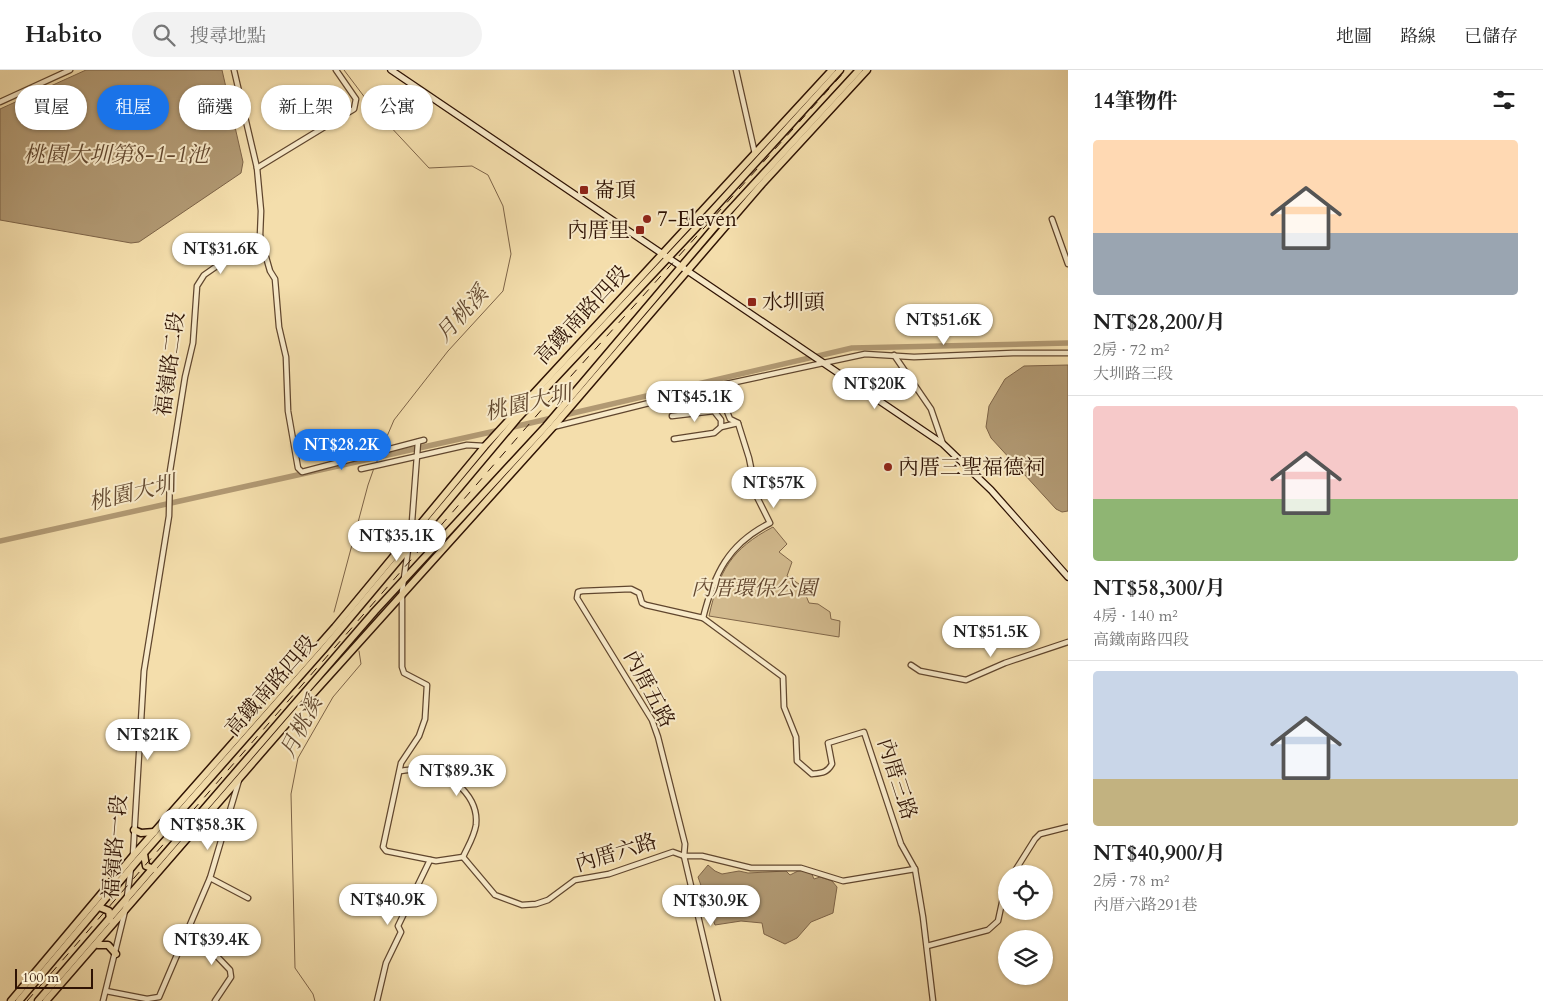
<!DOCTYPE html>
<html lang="zh-TW">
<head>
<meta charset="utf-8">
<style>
  body { margin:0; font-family:Cardo,"Noto Serif TC",serif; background:#f2f2f2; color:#222; height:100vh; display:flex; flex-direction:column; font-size:19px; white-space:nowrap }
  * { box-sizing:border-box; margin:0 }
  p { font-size:16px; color:#767676 }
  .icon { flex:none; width:28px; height:28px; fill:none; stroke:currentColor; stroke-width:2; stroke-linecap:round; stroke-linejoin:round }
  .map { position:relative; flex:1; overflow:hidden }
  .sheet { display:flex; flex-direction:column; background:#fff; width:475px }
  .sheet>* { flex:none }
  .guide { position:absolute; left:15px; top:15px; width:475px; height:45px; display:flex; gap:10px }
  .tools { position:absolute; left:998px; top:795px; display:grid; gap:10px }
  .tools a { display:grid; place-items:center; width:55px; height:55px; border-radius:50%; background:#fff; box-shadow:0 1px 4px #0004; font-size:25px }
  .scale { position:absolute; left:15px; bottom:12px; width:78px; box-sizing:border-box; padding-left:5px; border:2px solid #2f1304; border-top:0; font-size:14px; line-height:18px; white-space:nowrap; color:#2f1304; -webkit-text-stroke:4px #f8eac9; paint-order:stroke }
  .price { position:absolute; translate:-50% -42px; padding:0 11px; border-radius:18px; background:#fff; color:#222; font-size:16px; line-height:32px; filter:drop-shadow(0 1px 2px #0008) }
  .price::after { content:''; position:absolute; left:50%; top:30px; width:15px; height:11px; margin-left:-8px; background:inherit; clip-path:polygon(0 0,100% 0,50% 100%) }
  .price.current { background:#1a73e8; color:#fff }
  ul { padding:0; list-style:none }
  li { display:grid; align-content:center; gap:10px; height:265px; padding:0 25px }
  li+li { border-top:1px solid #e0e0e0 }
  li span { display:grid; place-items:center; height:155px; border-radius:5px; color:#555 }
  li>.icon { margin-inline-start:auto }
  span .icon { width:90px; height:90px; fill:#fffc; stroke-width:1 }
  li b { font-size:21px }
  h2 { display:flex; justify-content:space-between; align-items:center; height:60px; padding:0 25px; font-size:21px }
  .tag { padding:0 18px; border-radius:22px; background:#fff; box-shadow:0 1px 4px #0004; font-size:18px; line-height:45px }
  .tag.current { background:#1a73e8; color:#fff }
  header { display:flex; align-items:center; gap:30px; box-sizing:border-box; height:70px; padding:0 25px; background:#fff; border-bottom:1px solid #e0e0e0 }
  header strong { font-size:24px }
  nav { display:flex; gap:28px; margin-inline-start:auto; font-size:18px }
  .search { width:350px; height:45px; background:#f2f2f2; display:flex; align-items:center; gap:12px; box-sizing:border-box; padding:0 18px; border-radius:28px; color:#767676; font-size:19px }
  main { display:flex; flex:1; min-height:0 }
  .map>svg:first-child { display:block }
</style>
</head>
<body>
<header>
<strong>Habito</strong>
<div class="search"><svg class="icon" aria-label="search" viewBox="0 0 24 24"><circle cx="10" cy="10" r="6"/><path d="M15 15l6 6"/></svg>搜尋地點</div>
<nav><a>地圖</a><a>路線</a><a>已儲存</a></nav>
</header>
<main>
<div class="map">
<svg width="1068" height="931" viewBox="0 0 1068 931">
  <rect width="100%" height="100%" fill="#f4deac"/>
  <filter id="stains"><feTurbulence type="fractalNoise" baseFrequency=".004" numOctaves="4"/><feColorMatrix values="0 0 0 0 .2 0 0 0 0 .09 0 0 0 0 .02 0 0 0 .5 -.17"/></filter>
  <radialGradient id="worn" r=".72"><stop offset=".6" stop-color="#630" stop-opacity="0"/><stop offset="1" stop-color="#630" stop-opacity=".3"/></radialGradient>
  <!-- green -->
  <path fill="#d3bb8f" stroke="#81674a" d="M773 457 787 474 779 482 792 492 787 506 802 516 809 533 818 534 830 542 831 549 840 551 839 567 709 546C719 501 731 479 773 457Z"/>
  <!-- water -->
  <g fill="#b19973" stroke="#7d6347">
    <path d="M86 0H222L243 92 241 103 139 172 131 173 0 150V39Z"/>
    <path d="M1068 295V441L1062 442 1056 439 991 368 986 357 989 336 1005 309 1024 296Z"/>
    <path d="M708 795 715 801 722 804 739 801 748 803 786 801 790 805 798 801 810 800 814 809 820 807 832 811 837 817 833 843 811 852 797 868 785 874 764 864 762 853 741 851 715 855 698 807Z"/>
  </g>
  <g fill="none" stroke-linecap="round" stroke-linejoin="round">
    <!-- stream -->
    <g stroke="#7d6347" stroke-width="1">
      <path d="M344 0 372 37 429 98 472 96 488 105 503 136 511 184 503 221 448 281 394 350 382 378"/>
      <path d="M376 394 380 384"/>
      <path d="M334 542 368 415 374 398"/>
      <path d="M315 931 313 924 295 898 291 724 298 688 333 627 361 594 359 581"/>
    </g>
    <!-- canal -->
    <g stroke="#b19973" stroke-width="5.5">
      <path d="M509 358 852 278 1068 273"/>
      <path d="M0 471 500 360"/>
    </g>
    <defs>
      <g id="minor">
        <path d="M736 0 755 84"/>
        <path d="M0 32 70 0"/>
        <path d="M257 98 354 39 356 29 336 0"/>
        <path d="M1052 149 1068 194"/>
        <path d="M260 166 270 201 275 209 279 257 286 287 288 341 298 398 302 402 424 370"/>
        <path d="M894 285 931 339 943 374"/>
        <path d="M672 346 714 341 721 350V357"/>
        <path d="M553 357 717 316 865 284 914 287 1013 283H1068"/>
        <path d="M674 369 714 363 721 357 738 353"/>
        <path d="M361 399 467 375 485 376"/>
        <path d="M411 465 418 372"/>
        <path d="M408 480 402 522V597L404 603 427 615 425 649 419 666 401 693 383 777 386 781 436 791 463 787 495 825 522 835 536 834 548 830 575 810 609 804 673 782 684 786H702L751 798H801L843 811 915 799"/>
        <path d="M703 548C714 504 728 474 770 453L757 427 749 388 738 353 730 349 717 316"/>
        <path d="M911 595 920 601 966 610 1005 593 1068 572"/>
        <path d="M400 701C409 700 418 698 427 700 452 704 479 727 476 755 474 767 468 776 463 787"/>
        <path d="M239 710 210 808 248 828"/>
        <path d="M133 785 144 601 169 446 170 401 185 307 193 273 197 216 204 205 260 166 261 141 257 98 234 0"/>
        <path d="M1013 804 1035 769 1040 764 1068 757"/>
        <path d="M184 868 210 879 230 900 231 907 215 931"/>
        <path d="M927 876 988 860 998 851 1006 814"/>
        <path d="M106 921 147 929 159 927 210 808"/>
        <path d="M103 931 125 841 131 798"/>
        <path d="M377 931 386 893 401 862 398 856 430 790"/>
        <path d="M718 931 684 786 685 774 658 667 652 650 577 528 578 522 582 521 631 519 639 523 642 533 646 535 703 548 783 607 784 637 796 667 797 691 812 704C822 703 827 703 832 694L828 673 864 662 901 774 915 799 923 847 933 931"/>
      </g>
      <path id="secondary" d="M391 0 943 374 991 420 1068 507"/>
      <g id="primary">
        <path d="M134 760 141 763 154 762"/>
        <path d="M144 784 146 796 154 799"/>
        <path d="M99 837 109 841 110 850"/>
        <path d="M98 875H108L116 884"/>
        <path d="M11 931 133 786 335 557 485 376 832 0"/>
        <path d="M19 931 137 791 323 580 517 349 711 142 840 0"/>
        <path d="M38 931 375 541 546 356 719 152 859 0"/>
        <path d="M46 931 309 628 553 357 762 114 867 0"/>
      </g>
    </defs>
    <!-- minor casing -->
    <use href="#minor" stroke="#60462e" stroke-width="7"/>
    <!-- secondary casing -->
    <use href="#secondary" stroke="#2f1304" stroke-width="8"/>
    <!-- primary casing -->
    <use href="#primary" stroke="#2f1304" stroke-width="9"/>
    <!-- minor -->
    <use href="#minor" stroke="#f8eac9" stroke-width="4.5"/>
    <!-- secondary -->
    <use href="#secondary" stroke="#f8eac9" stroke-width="5.5"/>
    <!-- primary -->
    <use href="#primary" stroke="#f4deac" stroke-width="6"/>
    <!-- rail -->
    <path stroke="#2f1304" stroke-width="1" stroke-dasharray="9 9" stroke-linecap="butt" d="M27 931 571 306 846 0"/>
  </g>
  <!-- markers -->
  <g fill="#8f2418" stroke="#f8eac9" stroke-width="2">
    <rect x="579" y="115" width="10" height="10" rx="2.5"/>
    <circle cx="647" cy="149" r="5"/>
    <rect x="635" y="155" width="10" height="10" rx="2.5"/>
    <rect x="747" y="227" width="10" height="10" rx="2.5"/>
    <circle cx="888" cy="397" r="5"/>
  </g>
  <g text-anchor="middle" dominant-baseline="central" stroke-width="4" stroke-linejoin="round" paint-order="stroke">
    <!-- poi labels -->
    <g font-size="21" fill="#2f1304" stroke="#f8eac9" text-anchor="start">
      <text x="594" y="120">崙頂</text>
      <text x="657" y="149">7-Eleven</text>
      <text x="630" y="160" text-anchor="end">內厝里</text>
      <text x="762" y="232">水圳頭</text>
      <text x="898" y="397">內厝三聖福德祠</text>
    </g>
    <!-- street labels -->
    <g font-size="21" fill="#2f1304" stroke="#f8eac9">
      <text transform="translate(582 245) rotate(-47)">高鐵南路四段</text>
      <text transform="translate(170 294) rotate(-82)">福嶺路二段</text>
      <text transform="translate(271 616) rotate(-49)">高鐵南路四段</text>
      <text transform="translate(649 619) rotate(62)">內厝五路</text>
      <text transform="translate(897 709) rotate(72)">內厝三路</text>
      <text transform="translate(115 777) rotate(-85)">福嶺路一段</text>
      <text transform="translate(616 783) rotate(-17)">內厝六路</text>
    </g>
    <!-- park labels -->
    <g font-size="21" font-style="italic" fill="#60452e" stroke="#f8eac9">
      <text x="754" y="518">內厝環保公園</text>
    </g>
    <!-- water labels -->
    <g font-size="22" font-style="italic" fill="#634930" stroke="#f8eac9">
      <text x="116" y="85">桃園大圳第8-1-1池</text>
      <text transform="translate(462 244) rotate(-48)">月桃溪</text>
      <text transform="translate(528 333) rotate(-13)">桃園大圳</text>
      <text transform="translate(132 423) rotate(-13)">桃園大圳</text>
      <text transform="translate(301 657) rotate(-63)">月桃溪</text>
    </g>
  </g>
  <rect width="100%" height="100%" filter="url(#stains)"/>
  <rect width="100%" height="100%" fill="url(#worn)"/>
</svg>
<div class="tools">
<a><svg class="icon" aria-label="locate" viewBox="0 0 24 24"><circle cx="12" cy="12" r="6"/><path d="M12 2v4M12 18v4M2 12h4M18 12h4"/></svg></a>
<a><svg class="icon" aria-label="layers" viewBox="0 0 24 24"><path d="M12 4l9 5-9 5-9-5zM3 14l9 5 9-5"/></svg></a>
</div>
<div class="scale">100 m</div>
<b class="price" style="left:221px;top:205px">NT$31.6K</b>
<b class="price" style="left:944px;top:276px">NT$51.6K</b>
<b class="price" style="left:875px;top:340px">NT$20K</b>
<b class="price" style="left:695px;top:353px">NT$45.1K</b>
<b class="price current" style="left:342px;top:401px">NT$28.2K</b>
<b class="price" style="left:774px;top:439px">NT$57K</b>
<b class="price" style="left:397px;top:492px">NT$35.1K</b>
<b class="price" style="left:991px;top:588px">NT$51.5K</b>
<b class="price" style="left:148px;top:691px">NT$21K</b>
<b class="price" style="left:457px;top:727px">NT$89.3K</b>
<b class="price" style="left:208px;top:781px">NT$58.3K</b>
<b class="price" style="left:388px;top:856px">NT$40.9K</b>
<b class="price" style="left:711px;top:857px">NT$30.9K</b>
<b class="price" style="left:212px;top:896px">NT$39.4K</b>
<div class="guide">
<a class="tag">買屋</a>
<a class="tag current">租屋</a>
<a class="tag">篩選</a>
<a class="tag">新上架</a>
<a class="tag">公寓</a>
</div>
</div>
<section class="sheet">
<h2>14筆物件<svg class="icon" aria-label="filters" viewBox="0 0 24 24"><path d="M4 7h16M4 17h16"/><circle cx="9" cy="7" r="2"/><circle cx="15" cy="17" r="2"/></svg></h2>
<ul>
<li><span style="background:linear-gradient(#ffd9b3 60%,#9aa5b1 0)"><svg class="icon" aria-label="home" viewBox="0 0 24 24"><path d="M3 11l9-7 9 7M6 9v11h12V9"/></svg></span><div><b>NT$28,200/月</b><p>2房 · 72 m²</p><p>大圳路三段</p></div></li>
<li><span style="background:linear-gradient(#f6c9c9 60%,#8fb573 0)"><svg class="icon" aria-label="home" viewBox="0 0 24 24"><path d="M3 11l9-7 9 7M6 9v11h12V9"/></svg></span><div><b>NT$58,300/月</b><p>4房 · 140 m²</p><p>高鐵南路四段</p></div></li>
<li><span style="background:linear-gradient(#c9d6e8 70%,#c2b280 0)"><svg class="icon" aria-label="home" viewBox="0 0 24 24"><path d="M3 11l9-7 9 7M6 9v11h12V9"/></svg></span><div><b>NT$40,900/月</b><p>2房 · 78 m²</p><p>內厝六路291巷</p></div></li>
</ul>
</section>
</main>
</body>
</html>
